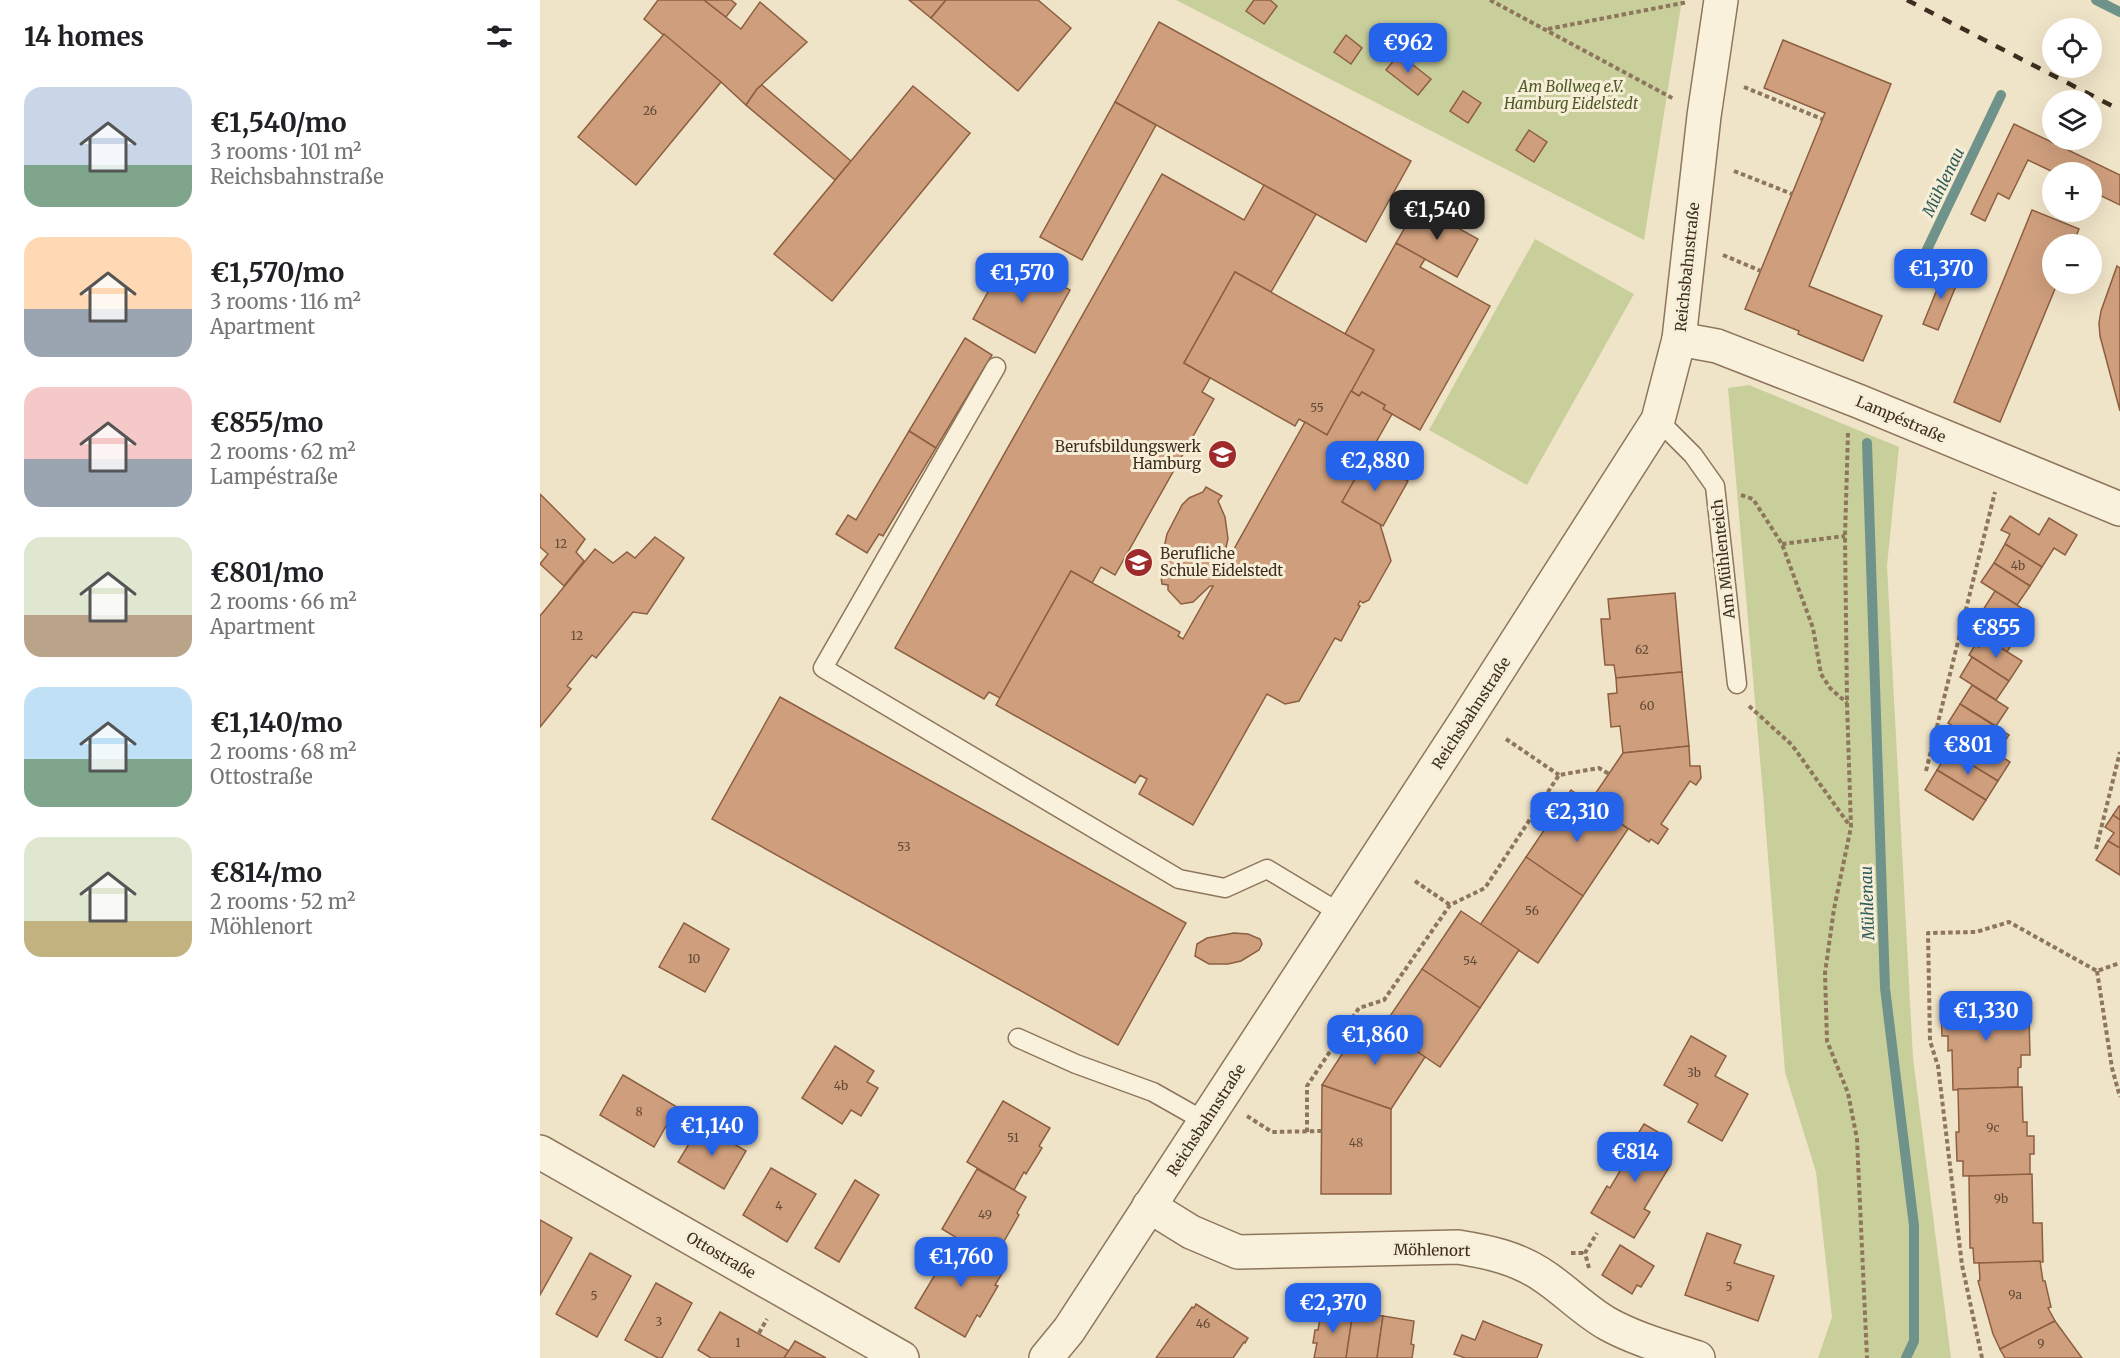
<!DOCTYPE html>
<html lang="en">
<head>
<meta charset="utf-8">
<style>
  body { margin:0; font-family:Merriweather,serif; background:#f2f2f2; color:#202124; height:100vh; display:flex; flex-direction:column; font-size:22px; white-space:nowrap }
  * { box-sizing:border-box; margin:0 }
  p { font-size:20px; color:#757577 }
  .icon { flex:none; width:33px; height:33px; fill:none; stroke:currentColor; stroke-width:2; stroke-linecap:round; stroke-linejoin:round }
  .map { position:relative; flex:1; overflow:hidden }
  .panel { display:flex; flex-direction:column; background:#fff; width:540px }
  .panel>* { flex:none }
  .fabs { position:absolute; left:1502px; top:18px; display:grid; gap:12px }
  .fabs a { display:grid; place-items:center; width:60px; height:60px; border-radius:50%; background:#fff; box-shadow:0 6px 24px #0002; font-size:30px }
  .price { position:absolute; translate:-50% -51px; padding:0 14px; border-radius:12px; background:#2563eb; color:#fff; font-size:20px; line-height:39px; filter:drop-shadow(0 2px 3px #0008) }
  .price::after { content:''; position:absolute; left:50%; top:36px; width:18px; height:14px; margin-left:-9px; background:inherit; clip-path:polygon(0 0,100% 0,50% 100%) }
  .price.selected { background:#222; color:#fff }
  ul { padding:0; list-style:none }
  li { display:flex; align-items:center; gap:18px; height:150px; padding:0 24px }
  li span { display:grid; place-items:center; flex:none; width:168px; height:120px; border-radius:18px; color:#555 }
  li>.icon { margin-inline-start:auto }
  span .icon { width:72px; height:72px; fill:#fffc; stroke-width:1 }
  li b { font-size:26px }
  h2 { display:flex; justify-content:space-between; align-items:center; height:72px; padding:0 24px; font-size:26px }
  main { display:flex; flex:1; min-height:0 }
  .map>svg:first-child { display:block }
</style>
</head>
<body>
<main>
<section class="panel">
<h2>14 homes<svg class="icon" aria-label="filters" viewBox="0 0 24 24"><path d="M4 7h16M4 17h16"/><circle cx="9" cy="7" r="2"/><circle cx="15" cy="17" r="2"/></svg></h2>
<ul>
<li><span style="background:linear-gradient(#c9d6e8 65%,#7fa58c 0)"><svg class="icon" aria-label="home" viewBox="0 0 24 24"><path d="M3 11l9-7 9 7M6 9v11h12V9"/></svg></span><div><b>€1,540/mo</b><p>3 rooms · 101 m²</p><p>Reichsbahnstraße</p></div></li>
<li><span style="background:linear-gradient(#ffd9b3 60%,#9aa5b1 0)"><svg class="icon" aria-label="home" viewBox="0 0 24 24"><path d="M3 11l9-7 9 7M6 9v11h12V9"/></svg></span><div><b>€1,570/mo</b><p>3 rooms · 116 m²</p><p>Apartment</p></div></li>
<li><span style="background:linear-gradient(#f6c9c9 60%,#9aa5b1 0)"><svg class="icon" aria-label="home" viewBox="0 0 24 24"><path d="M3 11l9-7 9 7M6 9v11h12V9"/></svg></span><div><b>€855/mo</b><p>2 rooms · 62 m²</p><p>Lampéstraße</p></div></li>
<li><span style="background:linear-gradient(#dfe7d0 65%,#b9a48a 0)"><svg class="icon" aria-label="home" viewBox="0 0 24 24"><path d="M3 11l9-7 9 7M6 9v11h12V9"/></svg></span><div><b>€801/mo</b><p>2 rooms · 66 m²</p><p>Apartment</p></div></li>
<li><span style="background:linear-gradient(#bfe0f5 60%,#7fa58c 0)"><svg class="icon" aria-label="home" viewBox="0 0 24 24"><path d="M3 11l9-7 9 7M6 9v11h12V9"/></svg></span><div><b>€1,140/mo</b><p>2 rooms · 68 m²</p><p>Ottostraße</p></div></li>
<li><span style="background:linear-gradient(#dfe7d0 70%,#c2b280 0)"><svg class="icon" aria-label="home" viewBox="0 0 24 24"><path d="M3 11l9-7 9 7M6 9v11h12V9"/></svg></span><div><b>€814/mo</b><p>2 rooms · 52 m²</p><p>Möhlenort</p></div></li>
</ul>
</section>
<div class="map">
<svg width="1580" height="1358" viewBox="0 0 1580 1358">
  <rect width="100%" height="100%" fill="#f0e4c8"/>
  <!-- green -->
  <g fill="#c9cf9b">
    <path d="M636 0H1142L1104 240Z"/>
    <path d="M995 239 1094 294 987 485 889 430Z"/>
    <path d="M1209 385 1359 447 1347 566 1373 1058 1411 1358H1278L1292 1317 1276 1172 1245 1072 1223 794 1188 388Z"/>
  </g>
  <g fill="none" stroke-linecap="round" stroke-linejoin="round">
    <!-- stream -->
    <g stroke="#6f938a" stroke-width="10">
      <path d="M1556 0 1580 12"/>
      <path d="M1371 283 1461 95"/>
      <path d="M1327 443 1345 988 1374 1226V1341L1366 1358"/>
    </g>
  </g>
  <!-- building -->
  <g fill="#cf9f7d" stroke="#8d5f41" stroke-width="1.5">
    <path d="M118 0H164L201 29 220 2 267 42 217 89 206 105 181 82 104 19Z"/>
    <path d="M164 0H191L196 4 186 17Z"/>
    <path d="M369 0H406L391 18Z"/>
    <path d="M406 0H498L531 28 478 91 391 18Z"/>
    <path d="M714 0H730L737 6 724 24 706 11Z"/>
    <path d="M619 22 871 161 826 242 575 102Z"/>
    <path d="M124 34 181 82 96 185 38 137Z"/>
    <path d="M806 35 822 48 811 64 794 52Z"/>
    <path d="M1243 40 1351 84 1269 286 1342 316 1323 361 1258 334 1259 331 1205 309 1285 113 1224 88Z"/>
    <path d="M859 54 891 79 878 95 846 70Z"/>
    <path d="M222 85 311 161 295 180 206 105 217 89Z"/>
    <path d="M373 86 430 133 292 301 234 254Z"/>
    <path d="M923 91 941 103 928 123 910 111Z"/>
    <path d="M575 102 616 125 542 260 500 237Z"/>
    <path d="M1474 124 1580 175V205L1551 191V172H1513L1488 160 1469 199 1458 193 1445 221 1431 214Z"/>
    <path d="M989 130 1007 142 994 162 976 150Z"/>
    <path d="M622 174 704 220 724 185 776 214 731 292 695 272 644 363 670 378 662 392 674 399 575 575 561 567 552 583 531 571 460 698 449 692 444 699 355 648Z"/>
    <path d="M876 205 938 239 917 277 856 243 870 219 866 216 870 209 873 211Z"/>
    <path d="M1492 210 1539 229 1533 244H1512V284H1517L1460 422 1414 402Z"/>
    <path d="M856 243 885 259 880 267 950 306 880 430 843 409 845 405 822 392 819 396 811 391 834 350 805 334Z"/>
    <path d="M468 256 530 290 495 353 433 319Z"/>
    <path d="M1577 266 1580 268V411L1560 336 1559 323 1561 311Z"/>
    <path d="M1405 270 1420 276 1398 330 1383 324Z"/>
    <path d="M695 272 834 350 787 435 759 419 755 426 644 363Z"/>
    <path d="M425 338 452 355 396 448 369 431Z"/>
    <path d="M811 391 819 396 822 392 845 405 843 409 852 414 802 502 840 524 851 561 829 600 823 603 820 601 818 605 820 606 801 641 795 638 759 701 745 704 727 694 653 825 599 794 607 779 600 775 595 783 456 705 531 571 640 632 638 636 643 639 673 586H670L653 602 641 604 628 590V585L622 584 620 568H624V548L627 534 642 505 649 498 663 492 666 487 682 496 678 501 685 517 688 539 685 552 690 556 765 422 787 435Z"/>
    <path d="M369 431 396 448 343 536 339 534 327 553 296 534 308 515 316 520Z"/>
    <path d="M827 458 868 481 843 526 802 502Z"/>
    <path d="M0 494 45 539 36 552 44 561 24 586 0 564 8 554 0 547Z"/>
    <path d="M1470 516 1499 535 1509 518 1537 535 1525 555 1514 548 1502 567 1465 544 1470 534 1461 530Z"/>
    <path d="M115 537 144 558 107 614 93 612 56 658 52 655 27 686 31 689 0 727V616L55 549 73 563 87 552 95 558Z"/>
    <path d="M1465 544 1502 567 1490 586 1454 563Z"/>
    <path d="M1454 563 1490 586 1477 605 1441 582Z"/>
    <path d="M1455 591 1491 614 1479 632 1443 610Z"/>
    <path d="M1135 593 1142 672 1076 678 1074 665H1065L1062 633 1061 619H1070L1068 599Z"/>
    <path d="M1443 610 1479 632 1467 652 1431 629Z"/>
    <path d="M1445 638 1482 661 1469 681 1429 655 1435 645 1439 647Z"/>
    <path d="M1432 657 1469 681 1456 700 1420 677Z"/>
    <path d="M1142 672 1149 746 1083 753 1080 726 1071 727 1068 694 1077 693 1076 678Z"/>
    <path d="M1432 685 1468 708 1456 726 1420 704Z"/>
    <path d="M240 697 646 923 578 1045 172 819Z"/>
    <path d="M1420 704 1469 735 1456 754 1408 723Z"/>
    <path d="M1422 731 1470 762 1458 781 1409 751Z"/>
    <path d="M1149 746 1150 766H1160L1161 778 1156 785 1150 781 1121 824 1128 829 1118 844 1111 839 1109 842 1049 803 1083 753Z"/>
    <path d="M1409 751 1458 781 1446 800 1397 770Z"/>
    <path d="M1397 770 1446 800 1433 820 1385 790Z"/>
    <path d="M1031 790 1088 829 1043 896 986 857Z"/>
    <path d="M1579 806H1580V820L1573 815Z"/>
    <path d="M1573 815 1580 820V848L1568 841 1574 833 1565 827Z"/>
    <path d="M1568 841 1580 848V875L1556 860Z"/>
    <path d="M986 857 1043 896 998 963 940 925Z"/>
    <path d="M921 911 979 950 940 1008 882 969Z"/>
    <path d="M144 923 189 949 165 992 119 967Z"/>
    <path d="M694 933 708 934 720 939 722 944 719 950 701 961 688 964H669L655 956 657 944 667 938Z"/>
    <path d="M882 969 940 1008 900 1067 842 1028Z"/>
    <path d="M1441 995 1442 999 1476 998 1477 1017H1489L1490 1055H1481V1067L1478 1068V1087L1413 1090 1412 1050 1408 1051V1036H1402L1401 1011 1418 1010 1417 996Z"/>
    <path d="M826 1017 885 1057 851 1109 782 1085Z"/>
    <path d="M1151 1036 1186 1056 1175 1076 1208 1094 1182 1141 1148 1122 1158 1104 1124 1085Z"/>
    <path d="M295 1046 334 1071 327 1082 338 1088 321 1116 311 1110 302 1124 262 1098Z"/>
    <path d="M83 1075 137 1107 114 1147 60 1115Z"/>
    <path d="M782 1085 851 1109V1194H781Z"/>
    <path d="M1482 1087 1483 1122H1487V1136H1494V1154H1490V1175L1423 1176V1161H1417L1416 1132H1419L1418 1089Z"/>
    <path d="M463 1101 510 1128 499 1146 502 1148 486 1174 484 1172 474 1190 427 1162Z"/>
    <path d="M161 1124 206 1151 184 1189 138 1162Z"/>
    <path d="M1104 1124 1130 1139 1119 1157 1131 1164 1104 1209 1110 1212 1094 1238 1051 1213 1067 1186 1070 1188 1083 1166 1080 1163Z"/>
    <path d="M231 1168 276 1194 247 1242 203 1215Z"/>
    <path d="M437 1169 486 1197 477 1213 479 1215 463 1243 460 1241 450 1258 402 1229Z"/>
    <path d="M1492 1174 1493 1223H1502L1503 1262 1434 1263 1433 1248H1430L1429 1176Z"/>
    <path d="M315 1180 339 1195 299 1262 275 1248Z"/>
    <path d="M0 1220 32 1238 0 1295Z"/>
    <path d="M1167 1233 1201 1245 1194 1263 1234 1276 1218 1321 1145 1295Z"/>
    <path d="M417 1238 466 1267 455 1285 458 1286 440 1317 437 1315 425 1337 375 1308Z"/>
    <path d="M1080 1245 1114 1266 1101 1287 1097 1285 1092 1294 1062 1275Z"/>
    <path d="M50 1253 91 1276 57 1337 16 1314Z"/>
    <path d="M1500 1261 1503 1281H1505L1511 1307 1508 1308 1515 1321 1460 1349 1453 1334 1438 1281 1440 1280 1439 1263Z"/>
    <path d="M116 1283 152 1303 122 1358H118L85 1340Z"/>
    <path d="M656 1304 708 1338 705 1343 704 1342 693 1358H616L652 1307 654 1308Z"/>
    <path d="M782 1307 813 1312 806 1358H774L777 1343H773L775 1330H778Z"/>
    <path d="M180 1312 249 1351 244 1358H171L158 1350Z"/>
    <path d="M813 1312 843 1316 837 1358H806Z"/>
    <path d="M843 1316 874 1321 871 1344 874 1345 872 1358H837Z"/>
    <path d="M943 1321 1002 1345 997 1358H925L914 1354 922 1335 935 1340Z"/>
    <path d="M1515 1321 1542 1358H1465L1460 1349Z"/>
    <path d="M255 1341 286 1358H244Z"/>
  </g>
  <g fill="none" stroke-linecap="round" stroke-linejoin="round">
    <defs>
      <g id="service">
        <path d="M456 367 283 668 639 879 685 888 727 869 800 913"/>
        <path d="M1118 420 1153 455 1175 486 1197 684"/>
        <path d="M478 1038 536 1064 613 1092 666 1122"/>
      </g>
      <g id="minor">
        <path d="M1139 339 1177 346 1318 401 1580 509"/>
        <path d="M0 1152 362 1358"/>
        <path d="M609 1206 651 1232 698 1252 918 1247C949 1252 978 1258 1005 1277 1026 1291 1045 1311 1068 1324 1095 1339 1128 1348 1158 1358"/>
      </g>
      <path id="tertiary" d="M506 1358 529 1330 927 719 1118 420 1139 339 1164 116 1181 0"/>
    </defs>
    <!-- service casing -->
    <use href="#service" stroke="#8d765c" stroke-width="21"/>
    <!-- minor casing -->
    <use href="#minor" stroke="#8d765c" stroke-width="36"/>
    <!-- tertiary casing -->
    <use href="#tertiary" stroke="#8d765c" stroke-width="36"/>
    <!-- path -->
    <g stroke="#8d765c" stroke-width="4" stroke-dasharray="4.5 3" stroke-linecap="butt">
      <path d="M950 0 1134 99"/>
      <path d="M1008 29 1148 2"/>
      <path d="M1204 87 1282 119"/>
      <path d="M1194 171 1252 194"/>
      <path d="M1183 255 1221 271"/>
      <path d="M1308 433 1305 536 1307 703 1311 827 1294 909 1285 973 1287 1041 1308 1093 1317 1139 1327 1358"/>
      <path d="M1201 495 1213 499 1242 544 1273 628 1281 674 1290 688 1307 703"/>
      <path d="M1242 544 1305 536"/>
      <path d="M1209 706 1252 745 1310 826"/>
      <path d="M966 739 1019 775"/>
      <path d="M1386 771 1455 492"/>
      <path d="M1556 849 1580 752"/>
      <path d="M875 881 910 905"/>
      <path d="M1557 971 1572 1068 1580 1097"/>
      <path d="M707 1116 732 1132 782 1131"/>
      <path d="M767 1132V1086L819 1008 844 1000 910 905 945 888 1019 775 1059 768 1069 774"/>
      <path d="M1031 1253H1045"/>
      <path d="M1049 1268 1045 1253 1057 1233"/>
      <path d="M219 1333 227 1319"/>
      <path d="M1442 1358 1422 1265 1398 1066 1390 1041 1388 933 1436 932 1469 922 1557 971 1580 963"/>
    </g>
    <!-- service -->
    <use href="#service" stroke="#faf1dc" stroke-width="18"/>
    <!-- minor -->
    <use href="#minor" stroke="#faf1dc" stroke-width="33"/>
    <!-- tertiary -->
    <use href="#tertiary" stroke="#faf1dc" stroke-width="33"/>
    <!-- rail -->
    <path stroke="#3d2e20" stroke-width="4.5" stroke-dasharray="10 10" stroke-linecap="butt" d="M1367 0 1580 110"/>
  </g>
  <!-- icons -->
  <defs>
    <symbol id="school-disc" viewBox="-11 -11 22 22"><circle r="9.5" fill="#9e2a2b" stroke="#f7eed8"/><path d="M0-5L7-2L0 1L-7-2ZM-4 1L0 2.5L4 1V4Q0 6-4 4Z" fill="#fff"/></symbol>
  </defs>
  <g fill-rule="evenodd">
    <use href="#school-disc" x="666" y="438" width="33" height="33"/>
    <use href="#school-disc" x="582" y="546" width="33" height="33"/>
  </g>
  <g text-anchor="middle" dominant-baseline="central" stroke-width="6" stroke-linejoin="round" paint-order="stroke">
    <!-- number labels -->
    <g font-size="12" fill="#624a37">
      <text x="110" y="110">26</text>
      <text x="777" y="407">55</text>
      <text x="21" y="543">12</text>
      <text x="1478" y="565">4b</text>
      <text x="37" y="635">12</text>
      <text x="1102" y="649">62</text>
      <text x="1107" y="705">60</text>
      <text x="364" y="846">53</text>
      <text x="992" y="910">56</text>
      <text x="154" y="958">10</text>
      <text x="930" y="960">54</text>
      <text x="1154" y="1072">3b</text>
      <text x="301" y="1085">4b</text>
      <text x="99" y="1111">8</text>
      <text x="1453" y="1127">9c</text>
      <text x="473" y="1137">51</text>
      <text x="816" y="1142">48</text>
      <text x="1461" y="1198">9b</text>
      <text x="239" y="1205">4</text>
      <text x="445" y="1214">49</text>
      <text x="1189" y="1286">5</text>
      <text x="1475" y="1294">9a</text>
      <text x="54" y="1295">5</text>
      <text x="119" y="1321">3</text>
      <text x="663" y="1323">46</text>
      <text x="198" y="1342">1</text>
      <text x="1501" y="1343">9</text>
    </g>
    <!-- park labels -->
    <g font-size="15" font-style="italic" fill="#4d5a26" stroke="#f7eed8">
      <text x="1031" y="86">Am Bollweg e.V.<tspan x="1031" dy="17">Hamburg Eidelstedt</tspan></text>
    </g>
    <!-- street labels -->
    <g font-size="15" fill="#3d2e20" stroke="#f7eed8">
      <text transform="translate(1147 267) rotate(-84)">Reichsbahnstraße</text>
      <text transform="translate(1361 419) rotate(23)">Lampéstraße</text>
      <text transform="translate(1183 559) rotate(-96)">Am Mühlenteich</text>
      <text transform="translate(931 713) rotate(-57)">Reichsbahnstraße</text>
      <text transform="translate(666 1120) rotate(-57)">Reichsbahnstraße</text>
      <text transform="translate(892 1250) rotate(1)">Möhlenort</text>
      <text transform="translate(181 1255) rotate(30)">Ottostraße</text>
    </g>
    <!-- poi labels -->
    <g font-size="15" fill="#3d2e20" stroke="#f7eed8" text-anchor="end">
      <text x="661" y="446">Berufsbildungswerk<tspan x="661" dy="17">Hamburg</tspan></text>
      <text x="620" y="553" text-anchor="start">Berufliche<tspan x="620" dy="17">Schule Eidelstedt</tspan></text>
    </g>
    <!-- water labels -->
    <g font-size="16" font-style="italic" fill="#2f5d5a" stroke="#f7eed8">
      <text transform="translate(1403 182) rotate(-64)">Mühlenau</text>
      <text transform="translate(1327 903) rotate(-92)">Mühlenau</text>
    </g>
  </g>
</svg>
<div class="fabs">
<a><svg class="icon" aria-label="locate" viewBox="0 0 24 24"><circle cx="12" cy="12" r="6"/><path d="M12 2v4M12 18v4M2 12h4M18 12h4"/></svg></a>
<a><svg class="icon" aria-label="layers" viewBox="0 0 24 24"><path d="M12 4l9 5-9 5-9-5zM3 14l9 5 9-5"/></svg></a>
<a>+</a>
<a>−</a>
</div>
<b class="price" style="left:868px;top:74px">€962</b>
<b class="price selected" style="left:897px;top:241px">€1,540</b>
<b class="price" style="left:1401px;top:300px">€1,370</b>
<b class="price" style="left:482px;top:304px">€1,570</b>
<b class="price" style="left:835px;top:492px">€2,880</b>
<b class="price" style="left:1456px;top:659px">€855</b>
<b class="price" style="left:1428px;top:776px">€801</b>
<b class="price" style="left:1037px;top:843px">€2,310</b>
<b class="price" style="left:1446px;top:1042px">€1,330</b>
<b class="price" style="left:835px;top:1066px">€1,860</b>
<b class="price" style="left:172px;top:1157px">€1,140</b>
<b class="price" style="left:1095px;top:1183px">€814</b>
<b class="price" style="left:421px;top:1288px">€1,760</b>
<b class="price" style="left:793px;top:1334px">€2,370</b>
</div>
</main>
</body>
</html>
